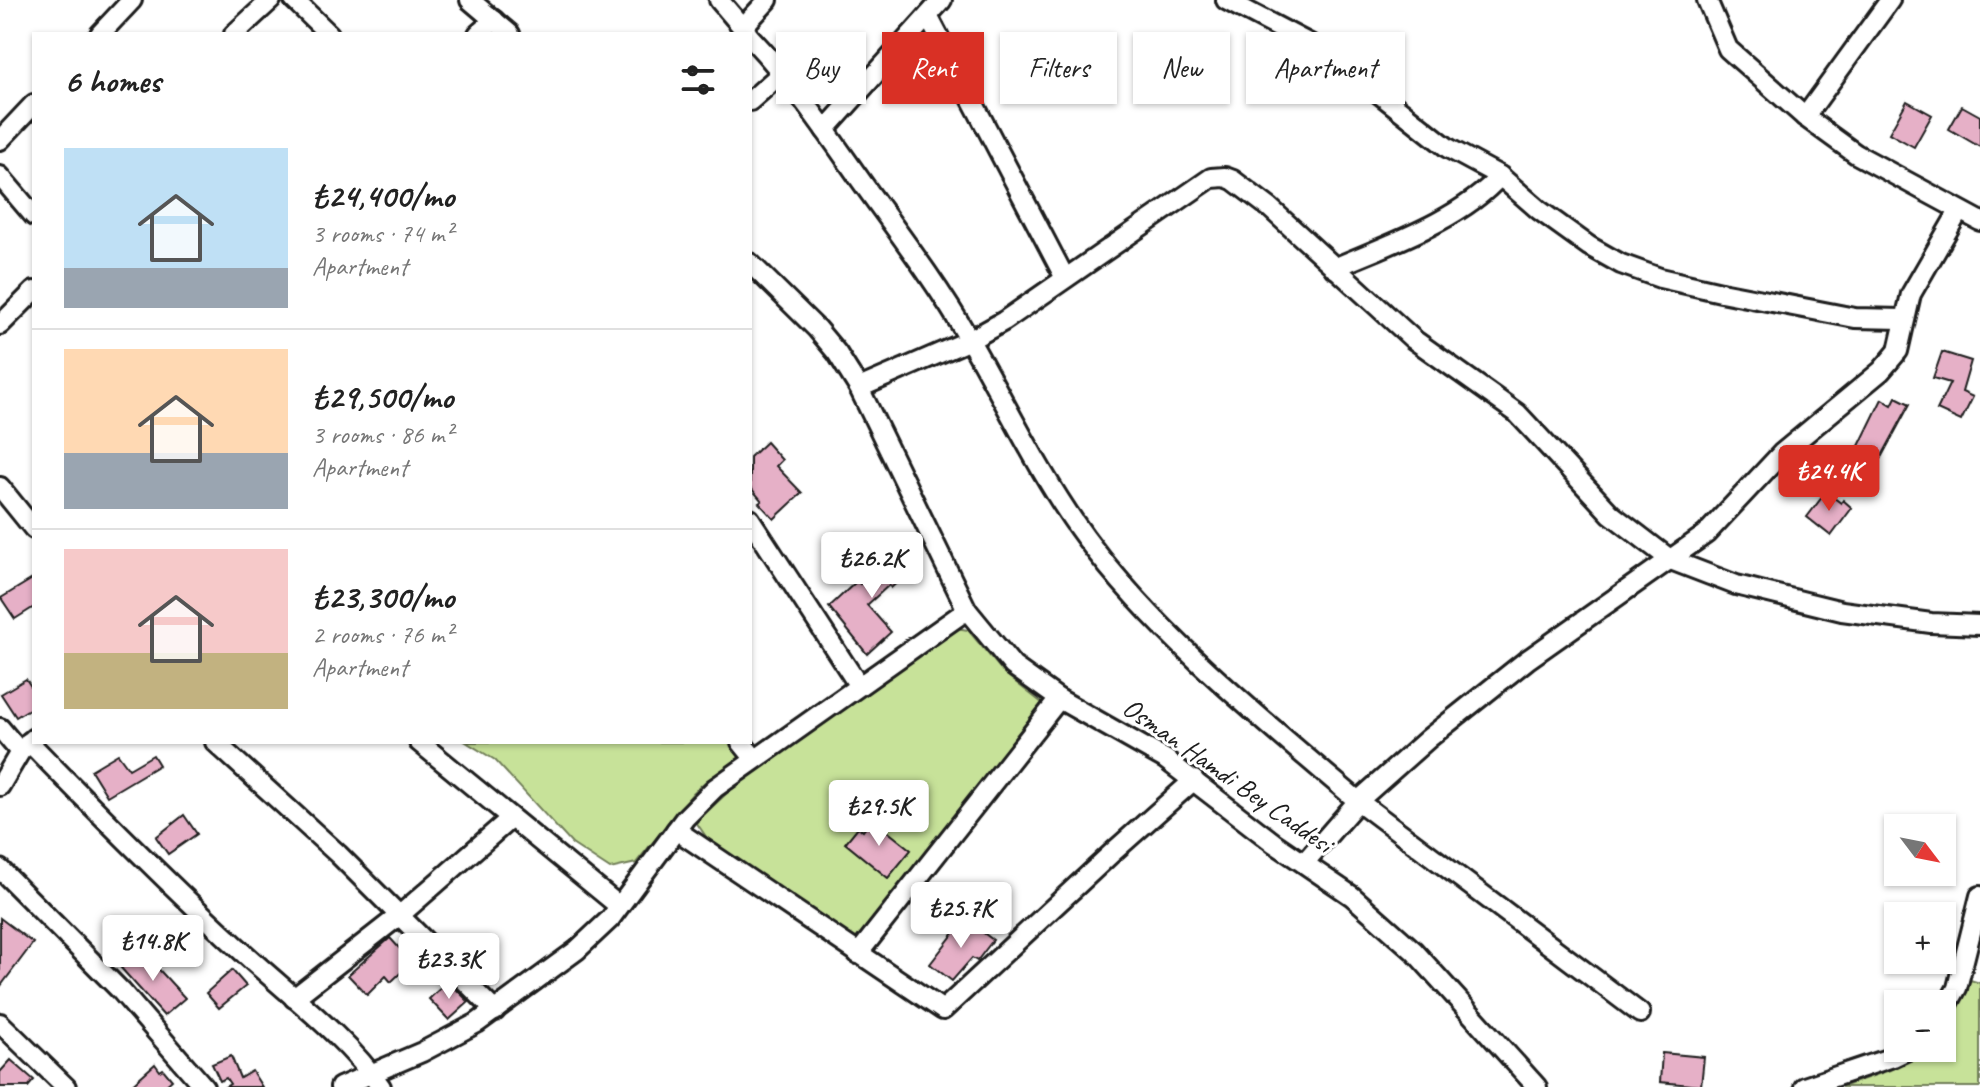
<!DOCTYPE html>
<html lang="en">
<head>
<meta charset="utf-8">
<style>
  body { margin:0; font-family:Caveat,sans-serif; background:#f2f2f2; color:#222; height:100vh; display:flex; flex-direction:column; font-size:30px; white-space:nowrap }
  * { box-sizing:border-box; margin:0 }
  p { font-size:26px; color:#767676 }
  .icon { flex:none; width:44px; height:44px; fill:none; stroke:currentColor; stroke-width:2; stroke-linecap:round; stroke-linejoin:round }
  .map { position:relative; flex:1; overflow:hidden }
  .panel { position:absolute; left:32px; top:32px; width:720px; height:712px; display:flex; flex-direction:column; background:#fff; border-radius:0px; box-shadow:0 2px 6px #0004 }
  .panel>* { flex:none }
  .hud { position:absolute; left:776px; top:32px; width:760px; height:72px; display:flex; gap:16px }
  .needle { width:52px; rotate:122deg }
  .fabs { position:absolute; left:1884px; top:814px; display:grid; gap:16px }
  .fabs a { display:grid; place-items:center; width:72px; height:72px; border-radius:0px; background:#fff; box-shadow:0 2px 6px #0004; font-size:40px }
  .price { position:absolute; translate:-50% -68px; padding:0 18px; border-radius:8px; background:#fff; color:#222; font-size:26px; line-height:52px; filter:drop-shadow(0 2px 4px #0008) }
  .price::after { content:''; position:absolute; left:50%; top:48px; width:24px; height:18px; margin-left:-12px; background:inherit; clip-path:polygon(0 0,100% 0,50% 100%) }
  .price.selected { background:#d93025; color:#fff }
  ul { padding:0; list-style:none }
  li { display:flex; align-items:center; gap:24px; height:200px; padding:0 32px }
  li+li { border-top:2px solid #e0e0e0 }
  li span { display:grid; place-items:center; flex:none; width:224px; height:160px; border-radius:0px; color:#555 }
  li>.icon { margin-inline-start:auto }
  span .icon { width:96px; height:96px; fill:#fffc; stroke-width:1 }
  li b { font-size:34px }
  h2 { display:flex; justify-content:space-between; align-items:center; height:96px; padding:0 32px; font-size:34px }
  .pill { padding:0 28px; border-radius:0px; background:#fff; box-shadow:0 2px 6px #0004; font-size:28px; line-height:72px }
  .pill.selected { background:#d93025; color:#fff }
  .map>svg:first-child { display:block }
</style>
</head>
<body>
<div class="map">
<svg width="1980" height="1087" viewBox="0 0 1980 1087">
  <rect width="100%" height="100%" fill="#fff"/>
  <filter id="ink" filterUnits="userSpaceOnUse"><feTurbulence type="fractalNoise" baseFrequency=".0125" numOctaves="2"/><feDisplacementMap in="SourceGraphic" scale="16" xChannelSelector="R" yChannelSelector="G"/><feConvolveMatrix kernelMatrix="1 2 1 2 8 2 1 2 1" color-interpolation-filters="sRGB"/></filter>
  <g filter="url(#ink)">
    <!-- green -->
    <g fill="#c7e299" stroke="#727f5a" stroke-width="2">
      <path d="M956 628 968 630 1004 673 1042 703 857 942 709 841 696 822 742 779Z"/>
      <path d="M466 742H730L741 760 707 780 693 793 636 863 610 869 572 844 495 760Z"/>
      <path d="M1970 980 1980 983V1087H1841L1890 1070 1927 1048H1942V1034L1953 1019Z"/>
    </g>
    <!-- building -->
    <g fill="#e6b0c7" stroke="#1c1c1c" stroke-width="2">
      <path d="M1907 101 1932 115 1914 147 1889 133Z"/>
      <path d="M1962 106 1980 116V147L1949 129Z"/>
      <path d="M1942 352 1971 361 1962 392 1973 397 1961 421 1937 410 1950 383 1933 378Z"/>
      <path d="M1896 397 1910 404 1868 482 1842 468 1850 451 1854 452 1859 446 1882 399 1892 405Z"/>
      <path d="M766 442 782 460 776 466 802 493 774 519 759 503 762 501 750 487V457Z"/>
      <path d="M1826 492 1841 503 1843 500 1852 508 1831 536 1807 517Z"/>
      <path d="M904 544 920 562 891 588 889 585 867 605 891 632 867 654 829 607 857 581 860 584Z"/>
      <path d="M34 578V607L15 619 1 598Z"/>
      <path d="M26 679 34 691V706L16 717 1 694Z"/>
      <path d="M118 754 129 769 153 755 159 765 107 796 91 770Z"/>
      <path d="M184 815 197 834 168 854 156 837Z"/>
      <path d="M872 819 911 850 888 878 845 843 858 827 863 831Z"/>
      <path d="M0 918 33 943 0 987Z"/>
      <path d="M965 919 993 940 977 961 972 958 952 981 930 964Z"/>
      <path d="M390 938 412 962 391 982 386 976 367 995 348 975Z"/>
      <path d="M142 951 185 998 164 1016 121 968Z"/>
      <path d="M232 970 246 986 219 1008 206 993Z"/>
      <path d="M448 981 469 1002 449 1020 429 999Z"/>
      <path d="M1662 1053 1704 1057 1701 1086 1660 1082Z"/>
      <path d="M231 1056 240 1078 252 1071 262 1087H225L230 1084 226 1078 220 1081 212 1064Z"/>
      <path d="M11 1060 34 1080 28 1087H0V1072Z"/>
      <path d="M155 1064 160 1071 163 1069 172 1080 164 1087H129Z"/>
    </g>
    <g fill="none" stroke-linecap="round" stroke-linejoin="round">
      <defs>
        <g id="minor">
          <path d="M294 0 329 34"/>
          <path d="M470 0 510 34"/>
          <path d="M719 0 748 34"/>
          <path d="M1226 0 1329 54 1448 148 1500 176 1539 210 1589 246 1621 264 1660 278 1721 292 1855 318 1903 319"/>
          <path d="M1707 0 1728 49 1805 117"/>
          <path d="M1890 0 1805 117 1856 154 1980 221"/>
          <path d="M928 16 1065 278"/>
          <path d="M742 28 768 0"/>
          <path d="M100 34 132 0"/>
          <path d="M234 34 271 0"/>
          <path d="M478 34 494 20"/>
          <path d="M750 37C794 83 827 133 864 185 900 235 938 285 969 339 1007 405 1040 476 1085 537 1156 634 1266 723 1358 801L1640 1013"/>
          <path d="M750 101 783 72"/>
          <path d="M825 130 942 0"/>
          <path d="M0 140 34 104"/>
          <path d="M0 176 34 216"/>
          <path d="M750 263 817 329 837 353 859 388 967 610 1013 666 1059 699 1165 759 1274 843 1352 896 1414 951 1537 1087"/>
          <path d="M1334 268C1387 245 1461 220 1500 176"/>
          <path d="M0 325 34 291"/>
          <path d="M859 388 970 340 1004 321 1211 178 1225 177 1233 180 1270 208 1413 339 1517 413 1611 514 1671 560 1736 585 1842 611 1931 623 1980 625"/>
          <path d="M0 487 34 529"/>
          <path d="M750 519 859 686"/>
          <path d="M0 728 20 752"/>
          <path d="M29 742C100 815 171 887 246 955 292 997 346 1037 381 1087"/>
          <path d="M215 742 338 854 495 1011"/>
          <path d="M419 742 619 906"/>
          <path d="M741 742 754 758"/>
          <path d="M0 786 20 752 34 738"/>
          <path d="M676 830 943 1010 1113 852 1194 780"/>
          <path d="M1304 863 1358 801 1429 738 1527 660 1706 534 1782 453 1881 371 1898 351 1911 294 1959 211"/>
          <path d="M0 869 121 991 204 1087"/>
          <path d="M858 954 1059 699"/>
          <path d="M294 998 400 915 511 818"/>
          <path d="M1942 1015 1957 988 1980 896"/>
          <path d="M0 1023 66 1087"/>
          <path d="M340 1087 422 1052 477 1023 577 950 610 919 685 818 715 788 967 610"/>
          <path d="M1804 1087 1893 1057 1912 1048"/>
        </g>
      </defs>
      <!-- minor casing -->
      <use href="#minor" stroke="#1c1c1c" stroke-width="24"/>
      <!-- minor -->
      <use href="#minor" stroke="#fff" stroke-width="18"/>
    </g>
  </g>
  <g text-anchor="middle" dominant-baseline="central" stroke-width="6" stroke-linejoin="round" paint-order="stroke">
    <!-- street labels -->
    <g font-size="28" fill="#1c1c1c" stroke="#fff">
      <text transform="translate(1228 775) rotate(35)">Osman Hamdi Bey Caddesi</text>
    </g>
  </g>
</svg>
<div class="fabs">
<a><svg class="needle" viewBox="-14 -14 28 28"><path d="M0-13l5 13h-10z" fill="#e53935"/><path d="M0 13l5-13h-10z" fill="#767676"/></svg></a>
<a>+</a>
<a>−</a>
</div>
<b class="price selected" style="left:1829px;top:513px">₺24.4K</b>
<b class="price" style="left:872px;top:600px">₺26.2K</b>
<b class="price" style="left:879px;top:848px">₺29.5K</b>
<b class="price" style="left:961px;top:950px">₺25.7K</b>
<b class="price" style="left:153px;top:983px">₺14.8K</b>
<b class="price" style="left:449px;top:1001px">₺23.3K</b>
<div class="hud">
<a class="pill">Buy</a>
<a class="pill selected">Rent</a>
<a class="pill">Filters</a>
<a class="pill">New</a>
<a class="pill">Apartment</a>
</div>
<section class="panel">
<h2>6 homes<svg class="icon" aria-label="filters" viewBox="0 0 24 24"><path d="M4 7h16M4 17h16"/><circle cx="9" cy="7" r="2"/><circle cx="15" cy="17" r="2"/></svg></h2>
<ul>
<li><span style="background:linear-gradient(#bfe0f5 75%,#9aa5b1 0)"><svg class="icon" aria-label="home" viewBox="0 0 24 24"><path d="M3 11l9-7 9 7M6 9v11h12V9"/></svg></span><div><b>₺24,400/mo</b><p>3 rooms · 74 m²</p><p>Apartment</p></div></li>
<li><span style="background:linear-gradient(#ffd9b3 65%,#9aa5b1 0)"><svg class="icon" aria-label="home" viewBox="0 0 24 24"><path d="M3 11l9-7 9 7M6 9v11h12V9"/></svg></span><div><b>₺29,500/mo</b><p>3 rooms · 86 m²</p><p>Apartment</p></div></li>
<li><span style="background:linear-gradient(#f6c9c9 65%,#c2b280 0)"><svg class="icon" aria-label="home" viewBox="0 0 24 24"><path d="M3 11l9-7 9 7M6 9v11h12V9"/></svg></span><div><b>₺23,300/mo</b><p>2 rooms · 76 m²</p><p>Apartment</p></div></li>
</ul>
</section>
</div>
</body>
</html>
